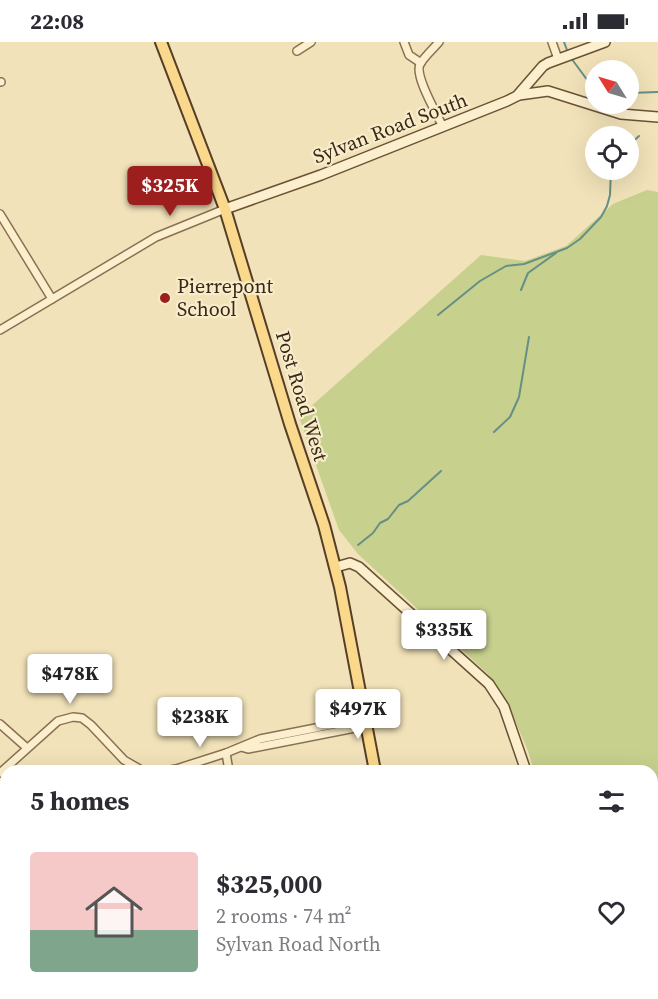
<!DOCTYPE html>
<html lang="en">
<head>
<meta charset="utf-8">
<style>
  body { margin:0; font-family:"Source Serif 4",serif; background:#f7f7f7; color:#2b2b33; height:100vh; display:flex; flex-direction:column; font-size:22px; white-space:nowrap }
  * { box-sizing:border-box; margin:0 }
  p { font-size:20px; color:#7c7c81 }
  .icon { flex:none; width:33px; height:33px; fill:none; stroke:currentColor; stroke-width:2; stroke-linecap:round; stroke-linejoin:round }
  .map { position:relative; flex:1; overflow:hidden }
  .sheet { position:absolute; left:0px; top:723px; width:658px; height:234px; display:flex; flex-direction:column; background:#fff; border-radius:18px 18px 0 0; box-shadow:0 6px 24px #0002 }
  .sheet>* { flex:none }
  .needle { width:39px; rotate:307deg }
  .buttons { position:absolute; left:585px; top:18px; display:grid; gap:12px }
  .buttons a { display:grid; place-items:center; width:54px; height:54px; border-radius:50%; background:#fff; box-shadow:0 6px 24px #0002; font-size:30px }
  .price { position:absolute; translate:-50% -51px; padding:0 14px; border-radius:6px; background:#fff; color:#222; font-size:20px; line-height:39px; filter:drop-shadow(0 2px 3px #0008) }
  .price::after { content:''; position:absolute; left:50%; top:36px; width:18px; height:14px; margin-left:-9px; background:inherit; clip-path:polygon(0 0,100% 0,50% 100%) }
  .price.current { background:#9d1f1d; color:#fff }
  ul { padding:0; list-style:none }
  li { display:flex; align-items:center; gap:18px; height:150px; padding:0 30px }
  li span { display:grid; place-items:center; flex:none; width:168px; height:120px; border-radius:6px; color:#555 }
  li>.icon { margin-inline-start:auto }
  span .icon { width:72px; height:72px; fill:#fffc; stroke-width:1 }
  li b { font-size:26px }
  h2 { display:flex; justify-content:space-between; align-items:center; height:72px; padding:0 30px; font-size:26px }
  .status { display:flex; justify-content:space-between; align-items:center; height:42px; padding:0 30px; background:#fff; direction:ltr }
  .status svg { height:16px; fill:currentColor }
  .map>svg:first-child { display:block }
</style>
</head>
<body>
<div class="status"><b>22:08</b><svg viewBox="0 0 49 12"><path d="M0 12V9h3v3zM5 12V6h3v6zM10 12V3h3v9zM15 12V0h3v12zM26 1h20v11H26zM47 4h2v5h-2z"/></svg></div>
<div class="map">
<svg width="658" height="957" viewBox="0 0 658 957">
  <rect width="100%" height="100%" fill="#f1e2b9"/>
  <!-- green -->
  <path fill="#c7d08d" d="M647 148 658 150V957H554V951H652V729H534L528 709 510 667 489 633 358 512 339 488 299 375 481 213 525 219 566 204 613 162Z"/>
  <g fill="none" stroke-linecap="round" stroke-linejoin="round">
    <!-- stream -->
    <g stroke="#668f85" stroke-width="2">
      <path d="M564 0 568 11"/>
      <path d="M571 16 588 39 596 43"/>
      <path d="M628 51 658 50"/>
      <path d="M628 104 639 94"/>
      <path d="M521 248 528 231 556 211"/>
      <path d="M438 273 480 239 506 224 524 222 567 206 580 197 601 175 607 164 610 153 611 128"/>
      <path d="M494 390 510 375 519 355 529 295"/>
      <path d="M358 503 373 491 380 481 388 477 399 463 408 459 441 429"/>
    </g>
    <defs>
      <g id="street">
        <path d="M404 0 409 13 421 21"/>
        <path d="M439 0C433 7 425 14 420 22 414 34 437 72 443 85"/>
        <path d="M552 0 558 17"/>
        <path d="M297 9 311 0"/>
        <path d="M0 40H1"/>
        <path d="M0 172 52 257"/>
        <path d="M0 288 156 195 225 167"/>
        <path d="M0 682 27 706"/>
        <path d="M226 711 229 729"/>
        <path d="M164 729 176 727 226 711 260 697 346 680 366 681 355 686 248 707 241 705"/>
        <path d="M0 731 58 679 73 675 82 676 91 683 124 718 143 729"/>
        <path d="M0 924 6 922"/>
      </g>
      <g id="secondary">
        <path d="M519 53 548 49 621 72 658 75"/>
        <path d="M225 167 321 133 507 59 517 54 543 24 548 21 605 0"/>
        <path d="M336 525 350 521 359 525 489 642 504 665 526 729"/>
        <path d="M547 951V957"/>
      </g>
      <g id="primary">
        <path d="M161 0 225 167 290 382 324 483 340 545 375 729"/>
        <path d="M369 957 370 951"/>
      </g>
    </defs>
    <!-- street casing -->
    <use href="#street" stroke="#897153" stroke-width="10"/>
    <!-- secondary casing -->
    <use href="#secondary" stroke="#6b5136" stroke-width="12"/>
    <!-- primary casing -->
    <use href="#primary" stroke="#563e28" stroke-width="14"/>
    <!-- street -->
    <use href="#street" stroke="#fcefcd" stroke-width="7"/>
    <!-- secondary -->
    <use href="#secondary" stroke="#fcefcd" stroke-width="9"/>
    <!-- primary -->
    <use href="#primary" stroke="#fad98c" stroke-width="10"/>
  </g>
  <!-- markers -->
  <circle fill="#9d1f1d" stroke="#f8ecc9" stroke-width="2" cx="165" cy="256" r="6"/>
  <g text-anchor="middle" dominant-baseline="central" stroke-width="4.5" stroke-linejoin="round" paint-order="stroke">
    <!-- street labels -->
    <g font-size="20" fill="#372819" stroke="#f8ecc9">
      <text transform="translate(390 86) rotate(-21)">Sylvan Road South</text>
      <text transform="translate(302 354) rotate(73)">Post Road West</text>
    </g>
    <!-- poi labels -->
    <g font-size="20" fill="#372819" stroke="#f8ecc9" text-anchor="start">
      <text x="177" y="244">Pierrepont<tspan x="177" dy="23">School</tspan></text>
    </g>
  </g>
</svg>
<div class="buttons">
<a><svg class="needle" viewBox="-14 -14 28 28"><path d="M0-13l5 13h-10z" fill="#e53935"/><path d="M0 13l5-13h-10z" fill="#7c7c81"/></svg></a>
<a><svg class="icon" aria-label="locate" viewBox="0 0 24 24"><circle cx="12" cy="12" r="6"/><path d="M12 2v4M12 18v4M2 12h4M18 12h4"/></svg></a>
</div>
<b class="price current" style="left:170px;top:175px">$325K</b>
<b class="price" style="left:444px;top:619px">$335K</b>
<b class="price" style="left:70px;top:663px">$478K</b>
<b class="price" style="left:358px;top:698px">$497K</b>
<b class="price" style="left:200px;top:706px">$238K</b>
<section class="sheet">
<h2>5 homes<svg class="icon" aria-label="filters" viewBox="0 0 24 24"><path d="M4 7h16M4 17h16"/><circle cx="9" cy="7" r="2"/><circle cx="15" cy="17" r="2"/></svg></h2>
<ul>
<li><span style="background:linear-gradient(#f6c9c9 65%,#7fa58c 0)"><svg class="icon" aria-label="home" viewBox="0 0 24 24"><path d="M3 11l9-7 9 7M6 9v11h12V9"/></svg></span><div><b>$325,000</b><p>2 rooms · 74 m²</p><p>Sylvan Road North</p></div><svg class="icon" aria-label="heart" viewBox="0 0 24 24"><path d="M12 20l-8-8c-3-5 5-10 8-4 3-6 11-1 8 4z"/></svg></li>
</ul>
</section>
</div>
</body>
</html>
